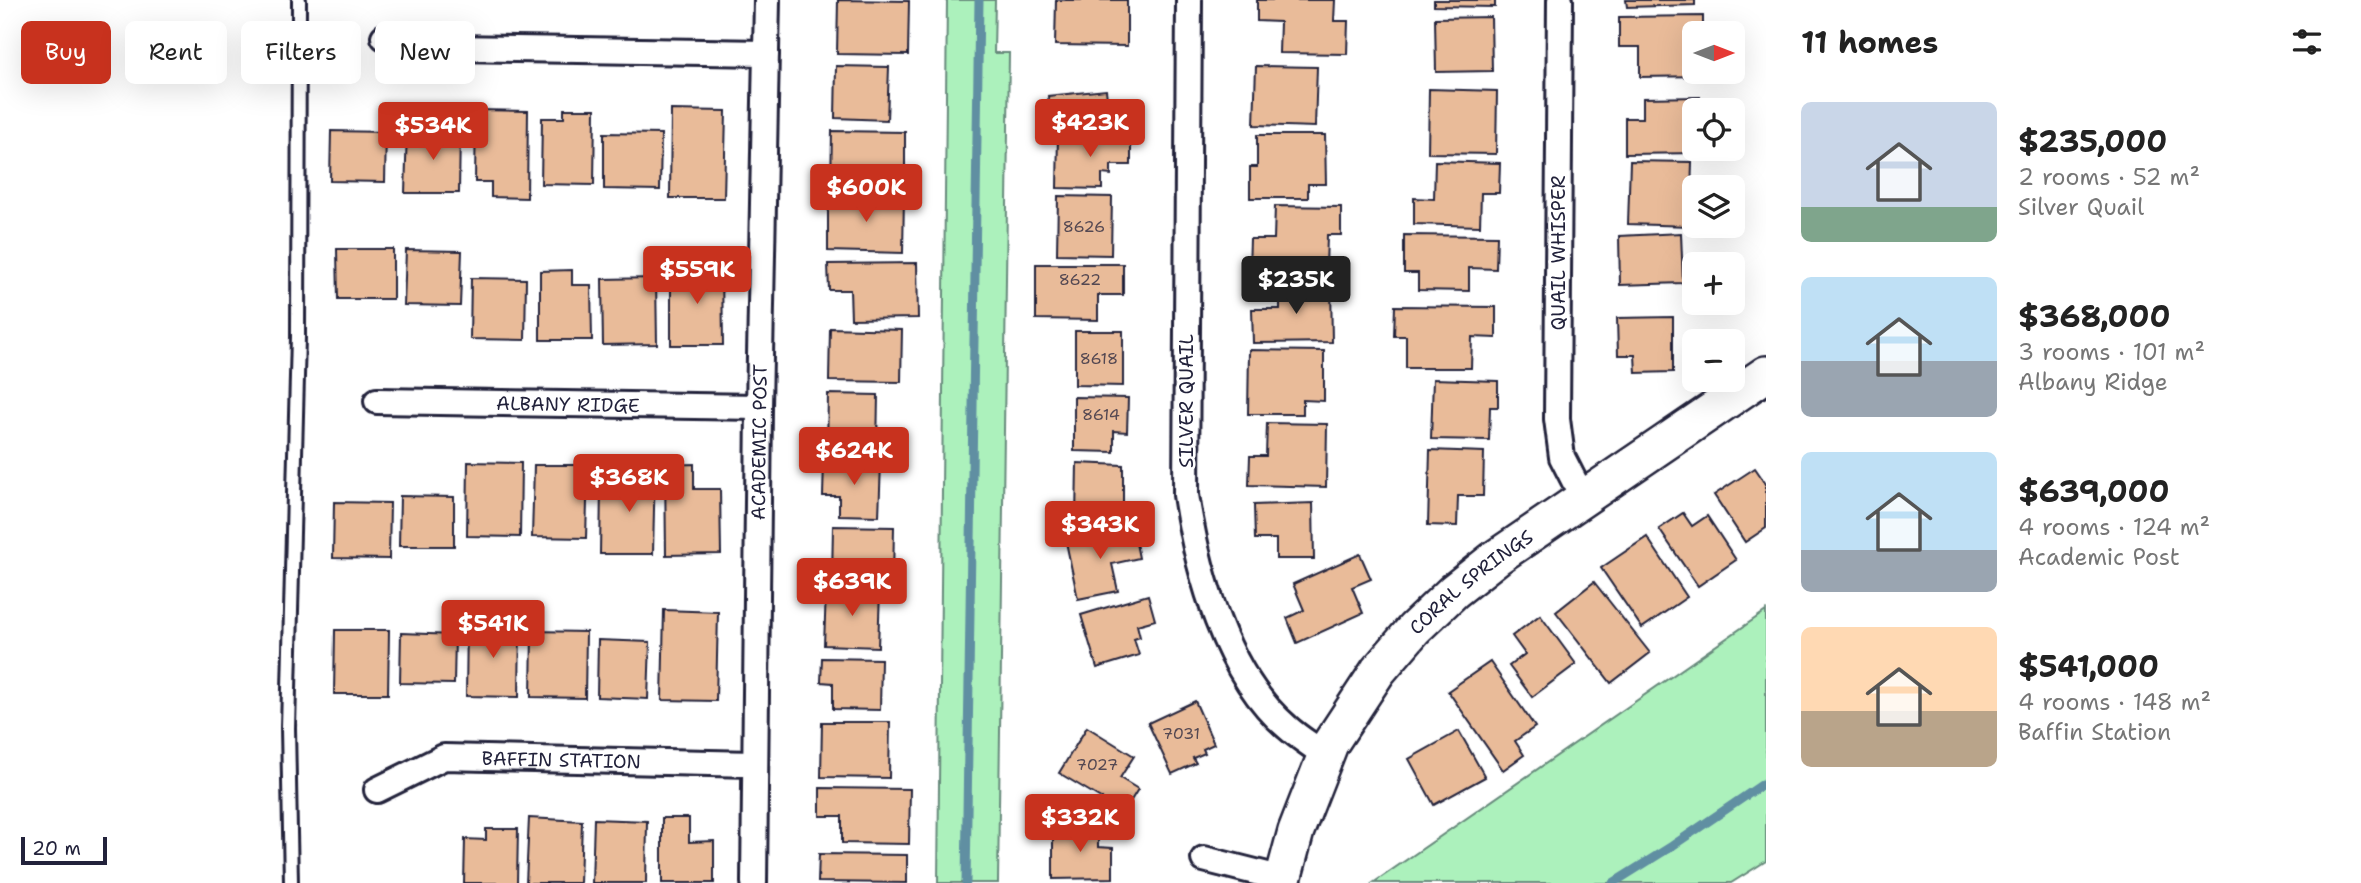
<!DOCTYPE html>
<html lang="en">
<head>
<meta charset="utf-8">
<style>
  body { margin:0; font-family:"Shantell Sans",sans-serif; background:#f6f6f6; color:#222; height:100vh; display:flex; flex-direction:column; font-size:26px; white-space:nowrap }
  * { box-sizing:border-box; margin:0 }
  p { font-size:23px; color:#767676 }
  .icon { flex:none; width:38px; height:38px; fill:none; stroke:currentColor; stroke-width:2; stroke-linecap:round; stroke-linejoin:round }
  .map { position:relative; flex:1; overflow:hidden }
  .sheet { display:flex; flex-direction:column; background:#fff; width:595px }
  .sheet>* { flex:none }
  .banner { position:absolute; left:21px; top:21px; width:665px; height:63px; display:flex; gap:14px }
  .needle { width:46px; rotate:90deg }
  .buttons { position:absolute; left:1682px; top:21px; display:grid; gap:14px }
  .buttons a { display:grid; place-items:center; width:63px; height:63px; border-radius:10px; background:#fff; box-shadow:0 7px 28px #0002; font-size:35px }
  .scale { position:absolute; left:21px; bottom:18px; width:86px; box-sizing:border-box; padding-left:7px; border:4px solid #22223b; border-top:0; font-size:19px; line-height:24px; white-space:nowrap; color:#22223b; -webkit-text-stroke:5px #fff; paint-order:stroke }
  .price { position:absolute; translate:-50% -60px; padding:0 16px; border-radius:7px; background:#c8321e; color:#fff; font-size:23px; line-height:46px; filter:drop-shadow(0 2px 4px #0008) }
  .price::after { content:''; position:absolute; left:50%; top:42px; width:21px; height:16px; margin-left:-10px; background:inherit; clip-path:polygon(0 0,100% 0,50% 100%) }
  .price.on { background:#222; color:#fff }
  ul { padding:0; list-style:none }
  li { display:flex; align-items:center; gap:21px; height:175px; padding:0 35px }
  li span { display:grid; place-items:center; flex:none; width:196px; height:140px; border-radius:10px; color:#555 }
  li>.icon { margin-inline-start:auto }
  span .icon { width:84px; height:84px; fill:#fffc; stroke-width:1 }
  li b { font-size:30px }
  h2 { display:flex; justify-content:space-between; align-items:center; height:84px; padding:0 35px; font-size:30px }
  .chip { padding:0 24px; border-radius:10px; background:#fff; box-shadow:0 7px 28px #0002; font-size:24px; line-height:63px }
  .chip.on { background:#c8321e; color:#fff }
  main { display:flex; flex:1; min-height:0 }
  .map>svg:first-child { display:block }
</style>
</head>
<body>
<main>
<div class="map">
<svg width="1766" height="883" viewBox="0 0 1766 883">
  <rect width="100%" height="100%" fill="#fff"/>
  <filter id="ink" filterUnits="userSpaceOnUse"><feTurbulence type="fractalNoise" baseFrequency=".0143" numOctaves="2"/><feDisplacementMap in="SourceGraphic" scale="14" xChannelSelector="R" yChannelSelector="G"/><feConvolveMatrix kernelMatrix="1 2 1 2 8 2 1 2 1" color-interpolation-filters="sRGB"/></filter>
  <g filter="url(#ink)">
    <!-- green -->
    <g fill="#acf1bc" stroke="#678a7c" stroke-width="2">
      <path d="M947 0H995L994 53H1009L998 883H938Z"/>
      <path d="M1766 611V861L1731 883H1373Z"/>
    </g>
    <g fill="none" stroke-linecap="round" stroke-linejoin="round">
      <!-- stream -->
      <g stroke="#608fa2" stroke-width="9">
        <path d="M966 883 979 0"/>
        <path d="M1613 883 1672 846 1766 782"/>
      </g>
    </g>
    <!-- building -->
    <g fill="#e9bb99" stroke="#22223b" stroke-width="2">
      <path d="M838 0 909 1 908 55 837 54Z"/>
      <path d="M1056 0H1127V46L1055 45Z"/>
      <path d="M1257 0H1335L1334 21H1348L1347 54 1279 53 1280 22 1257 21Z"/>
      <path d="M1434 0H1495V7L1434 6Z"/>
      <path d="M1626 0H1695V5L1627 7Z"/>
      <path d="M1703 16V33H1694V72H1704V76L1640 77V47H1619V17Z"/>
      <path d="M1491 17 1492 71 1436 72 1435 18Z"/>
      <path d="M836 66 889 67 887 120 835 118Z"/>
      <path d="M1256 66 1317 67 1315 127 1254 125Z"/>
      <path d="M1429 89 1497 91 1496 154 1428 153Z"/>
      <path d="M1106 90 1109 115 1051 121 1048 96Z"/>
      <path d="M1700 97V110H1694V149H1701V153L1625 154V118H1643V98Z"/>
      <path d="M564 109H595L594 185 541 184 542 118H564Z"/>
      <path d="M476 110 528 111 527 198 491 197V182H475Z"/>
      <path d="M671 110 726 111 724 198H670Z"/>
      <path d="M407 130 460 131 459 193H405Z"/>
      <path d="M331 131 386 132 385 182 330 181Z"/>
      <path d="M832 131 905 132V185H831Z"/>
      <path d="M604 133 661 134 660 190 604 189Z"/>
      <path d="M1058 134 1131 135V165H1111V175L1102 174V189L1057 188Z"/>
      <path d="M1257 135H1325L1326 184H1308V198H1250V167H1257Z"/>
      <path d="M1435 161 1500 163 1499 193H1481L1480 226 1414 224V198L1434 199Z"/>
      <path d="M1630 161 1692 162 1690 226 1628 224Z"/>
      <path d="M828 195 904 196 903 253 828 251Z"/>
      <path d="M1058 196 1112 197 1111 255 1057 254Z"/>
      <path d="M1275 206 1341 207V235H1327L1326 269H1249L1250 239H1274Z"/>
      <path d="M1681 233 1683 283 1620 285 1619 236Z"/>
      <path d="M1404 235 1497 236 1496 269 1469 268V291L1418 290V273H1404Z"/>
      <path d="M337 249H393V299H338Z"/>
      <path d="M406 250 462 251 460 306 404 305Z"/>
      <path d="M917 263 918 318 851 319 850 290H829L828 264Z"/>
      <path d="M1036 264H1123V295H1098V320L1036 319Z"/>
      <path d="M671 267H722L723 345H671Z"/>
      <path d="M572 270V285H591L592 340H540V271Z"/>
      <path d="M471 278 526 279 525 340 470 339Z"/>
      <path d="M656 278 657 344 603 345 602 279Z"/>
      <path d="M1331 284 1332 342 1253 343 1252 309H1280V285Z"/>
      <path d="M1395 306 1496 307V338L1472 337 1471 368H1406V336H1394Z"/>
      <path d="M1673 317V372L1636 373 1635 355H1618L1617 318Z"/>
      <path d="M830 328 902 330 901 382 829 381Z"/>
      <path d="M1075 331H1123V386L1075 385Z"/>
      <path d="M1249 350 1324 351V401L1303 400V414H1248Z"/>
      <path d="M1433 379 1498 381V407H1490L1489 440 1431 439Z"/>
      <path d="M828 394 878 395 877 450 827 449Z"/>
      <path d="M1074 397 1128 398 1127 432 1114 431V452L1074 451Z"/>
      <path d="M1267 423 1327 424 1326 487 1249 485 1250 456H1266Z"/>
      <path d="M1430 450 1484 452 1483 496H1458L1457 526 1428 525Z"/>
      <path d="M468 462 521 463 520 537 467 536Z"/>
      <path d="M824 462 881 463 879 516 839 515V496H823Z"/>
      <path d="M1077 463 1123 465V518L1076 520Z"/>
      <path d="M627 464H655L653 554H600L601 487 626 488Z"/>
      <path d="M694 464V489H720L721 554 666 555 665 465Z"/>
      <path d="M534 465H588L586 538 532 537Z"/>
      <path d="M1755 468 1766 484V528L1745 542 1714 495Z"/>
      <path d="M400 496 454 497V546H399Z"/>
      <path d="M334 502 390 503 389 559 333 558Z"/>
      <path d="M1313 503 1314 559H1276V539H1255L1254 505Z"/>
      <path d="M1683 513 1692 526 1707 516 1736 560 1698 586 1659 529Z"/>
      <path d="M833 526 894 527 893 580 832 579Z"/>
      <path d="M1133 528 1139 558 1112 564 1118 591 1078 599 1066 542Z"/>
      <path d="M1647 537 1687 597 1642 628 1601 568Z"/>
      <path d="M1360 554 1371 579 1352 587 1363 613 1297 643 1287 618 1304 610 1293 584Z"/>
      <path d="M1594 582 1650 653 1611 683 1556 612Z"/>
      <path d="M826 590 880 591 878 647 824 645Z"/>
      <path d="M1148 595 1155 620 1137 625 1140 637 1134 639 1139 655 1097 668 1081 615Z"/>
      <path d="M664 610 718 612 716 701 662 700Z"/>
      <path d="M1540 615 1576 664 1532 697 1509 666 1525 654 1512 636Z"/>
      <path d="M467 623 520 624 519 697 466 696Z"/>
      <path d="M335 630H389L388 694H334Z"/>
      <path d="M532 631 586 632 585 698 531 697Z"/>
      <path d="M401 633 455 635 454 684 400 683Z"/>
      <path d="M598 640 650 642 648 699 597 697Z"/>
      <path d="M822 658 881 659 880 710 833 709V683L821 682Z"/>
      <path d="M1490 662 1535 727 1515 741 1524 755 1503 770 1448 691Z"/>
      <path d="M1195 701 1214 744 1203 749 1205 753 1193 758 1196 763 1172 774 1148 723Z"/>
      <path d="M822 722H890L889 778 821 777Z"/>
      <path d="M1087 727 1134 756 1120 778 1138 789 1124 812 1059 773Z"/>
      <path d="M1459 731 1485 777 1434 805 1409 759Z"/>
      <path d="M820 788 910 789 909 844 842 843V816H820Z"/>
      <path d="M529 818 582 821 580 883H526Z"/>
      <path d="M662 818H689V842L714 841V883H662Z"/>
      <path d="M594 819 647 821 646 883H592Z"/>
      <path d="M1053 825H1094V837L1098 838V847L1113 848V878L1053 879Z"/>
      <path d="M486 829H518L517 883H464L465 839 486 840Z"/>
      <path d="M819 854 907 855V883L818 882Z"/>
    </g>
    <g fill="none" stroke-linecap="round" stroke-linejoin="round">
      <defs>
        <path id="lane" d="M291 883 288 728 298 337 299 0"/>
        <g id="street">
          <path d="M1189 0 1186 495C1198 573 1225 674 1287 727 1299 738 1313 746 1326 756"/>
          <path d="M1560 0 1557 419 1562 457 1584 500"/>
          <path d="M384 37 450 48 766 53"/>
          <path id="s1" d="M377 401 759 407"/>
          <path id="s2" d="M377 790 444 757 754 764"/>
          <path d="M1204 859 1283 879"/>
          <path id="s3" d="M754 883 759 407 767 0"/>
        </g>
        <g id="secondary">
          <path id="s4" d="M1282 883 1296 831 1330 744 1378 671 1414 629 1454 591 1497 557 1766 374"/>
        </g>
      </defs>
      <!-- lane casing -->
      <use href="#lane" stroke="#22223b" stroke-width="18"/>
      <!-- street casing -->
      <use href="#street" stroke="#22223b" stroke-width="30"/>
      <!-- secondary casing -->
      <use href="#secondary" stroke="#22223b" stroke-width="40"/>
      <!-- lane -->
      <use href="#lane" stroke="#fff" stroke-width="12"/>
      <!-- street -->
      <use href="#street" stroke="#fff" stroke-width="24"/>
      <!-- secondary -->
      <use href="#secondary" stroke="#fff" stroke-width="35"/>
    </g>
  </g>
  <g text-anchor="middle" dominant-baseline="central" stroke-width="5" stroke-linejoin="round" paint-order="stroke">
    <!-- number labels -->
    <g font-size="16" fill="#544852">
      <text x="1084" y="226">8626</text>
      <text x="1080" y="279">8622</text>
      <text x="1099" y="358">8618</text>
      <text x="1101" y="414">8614</text>
      <text x="1181" y="733">7031</text>
      <text x="1097" y="764">7027</text>
    </g>
    <!-- street labels -->
    <g font-size="19" fill="#22223b" stroke="#fff">
      <text transform="translate(1558 253) rotate(-90)">QUAIL WHISPER</text>
      <text transform="translate(1186 401) rotate(-90)">SILVER QUAIL</text>
      <text stroke="none"><textPath href="#s1" startOffset="191">ALBANY RIDGE</textPath></text>
      <text stroke="none"><textPath href="#s3" startOffset="441">ACADEMIC POST</textPath></text>
      <text stroke="none"><textPath href="#s4" startOffset="364">CORAL SPRINGS</textPath></text>
      <text stroke="none"><textPath href="#s2" startOffset="192">BAFFIN STATION</textPath></text>
    </g>
  </g>
</svg>
<div class="buttons">
<a><svg class="needle" viewBox="-14 -14 28 28"><path d="M0-13l5 13h-10z" fill="#e53935"/><path d="M0 13l5-13h-10z" fill="#767676"/></svg></a>
<a><svg class="icon" aria-label="locate" viewBox="0 0 24 24"><circle cx="12" cy="12" r="6"/><path d="M12 2v4M12 18v4M2 12h4M18 12h4"/></svg></a>
<a><svg class="icon" aria-label="layers" viewBox="0 0 24 24"><path d="M12 4l9 5-9 5-9-5zM3 14l9 5 9-5"/></svg></a>
<a>+</a>
<a>−</a>
</div>
<div class="scale">20 m</div>
<b class="price" style="left:1090px;top:159px">$423K</b>
<b class="price" style="left:433px;top:162px">$534K</b>
<b class="price" style="left:866px;top:224px">$600K</b>
<b class="price" style="left:697px;top:306px">$559K</b>
<b class="price on" style="left:1296px;top:316px">$235K</b>
<b class="price" style="left:854px;top:487px">$624K</b>
<b class="price" style="left:629px;top:514px">$368K</b>
<b class="price" style="left:1100px;top:561px">$343K</b>
<b class="price" style="left:852px;top:618px">$639K</b>
<b class="price" style="left:493px;top:660px">$541K</b>
<b class="price" style="left:1080px;top:854px">$332K</b>
<div class="banner">
<a class="chip on">Buy</a>
<a class="chip">Rent</a>
<a class="chip">Filters</a>
<a class="chip">New</a>
</div>
</div>
<section class="sheet">
<h2>11 homes<svg class="icon" aria-label="filters" viewBox="0 0 24 24"><path d="M4 7h16M4 17h16"/><circle cx="9" cy="7" r="2"/><circle cx="15" cy="17" r="2"/></svg></h2>
<ul>
<li><span style="background:linear-gradient(#c9d6e8 75%,#7fa58c 0)"><svg class="icon" aria-label="home" viewBox="0 0 24 24"><path d="M3 11l9-7 9 7M6 9v11h12V9"/></svg></span><div><b>$235,000</b><p>2 rooms · 52 m²</p><p>Silver Quail</p></div></li>
<li><span style="background:linear-gradient(#bfe0f5 60%,#9aa5b1 0)"><svg class="icon" aria-label="home" viewBox="0 0 24 24"><path d="M3 11l9-7 9 7M6 9v11h12V9"/></svg></span><div><b>$368,000</b><p>3 rooms · 101 m²</p><p>Albany Ridge</p></div></li>
<li><span style="background:linear-gradient(#bfe0f5 70%,#9aa5b1 0)"><svg class="icon" aria-label="home" viewBox="0 0 24 24"><path d="M3 11l9-7 9 7M6 9v11h12V9"/></svg></span><div><b>$639,000</b><p>4 rooms · 124 m²</p><p>Academic Post</p></div></li>
<li><span style="background:linear-gradient(#ffd9b3 60%,#b9a48a 0)"><svg class="icon" aria-label="home" viewBox="0 0 24 24"><path d="M3 11l9-7 9 7M6 9v11h12V9"/></svg></span><div><b>$541,000</b><p>4 rooms · 148 m²</p><p>Baffin Station</p></div></li>
</ul>
</section>
</main>
</body>
</html>
